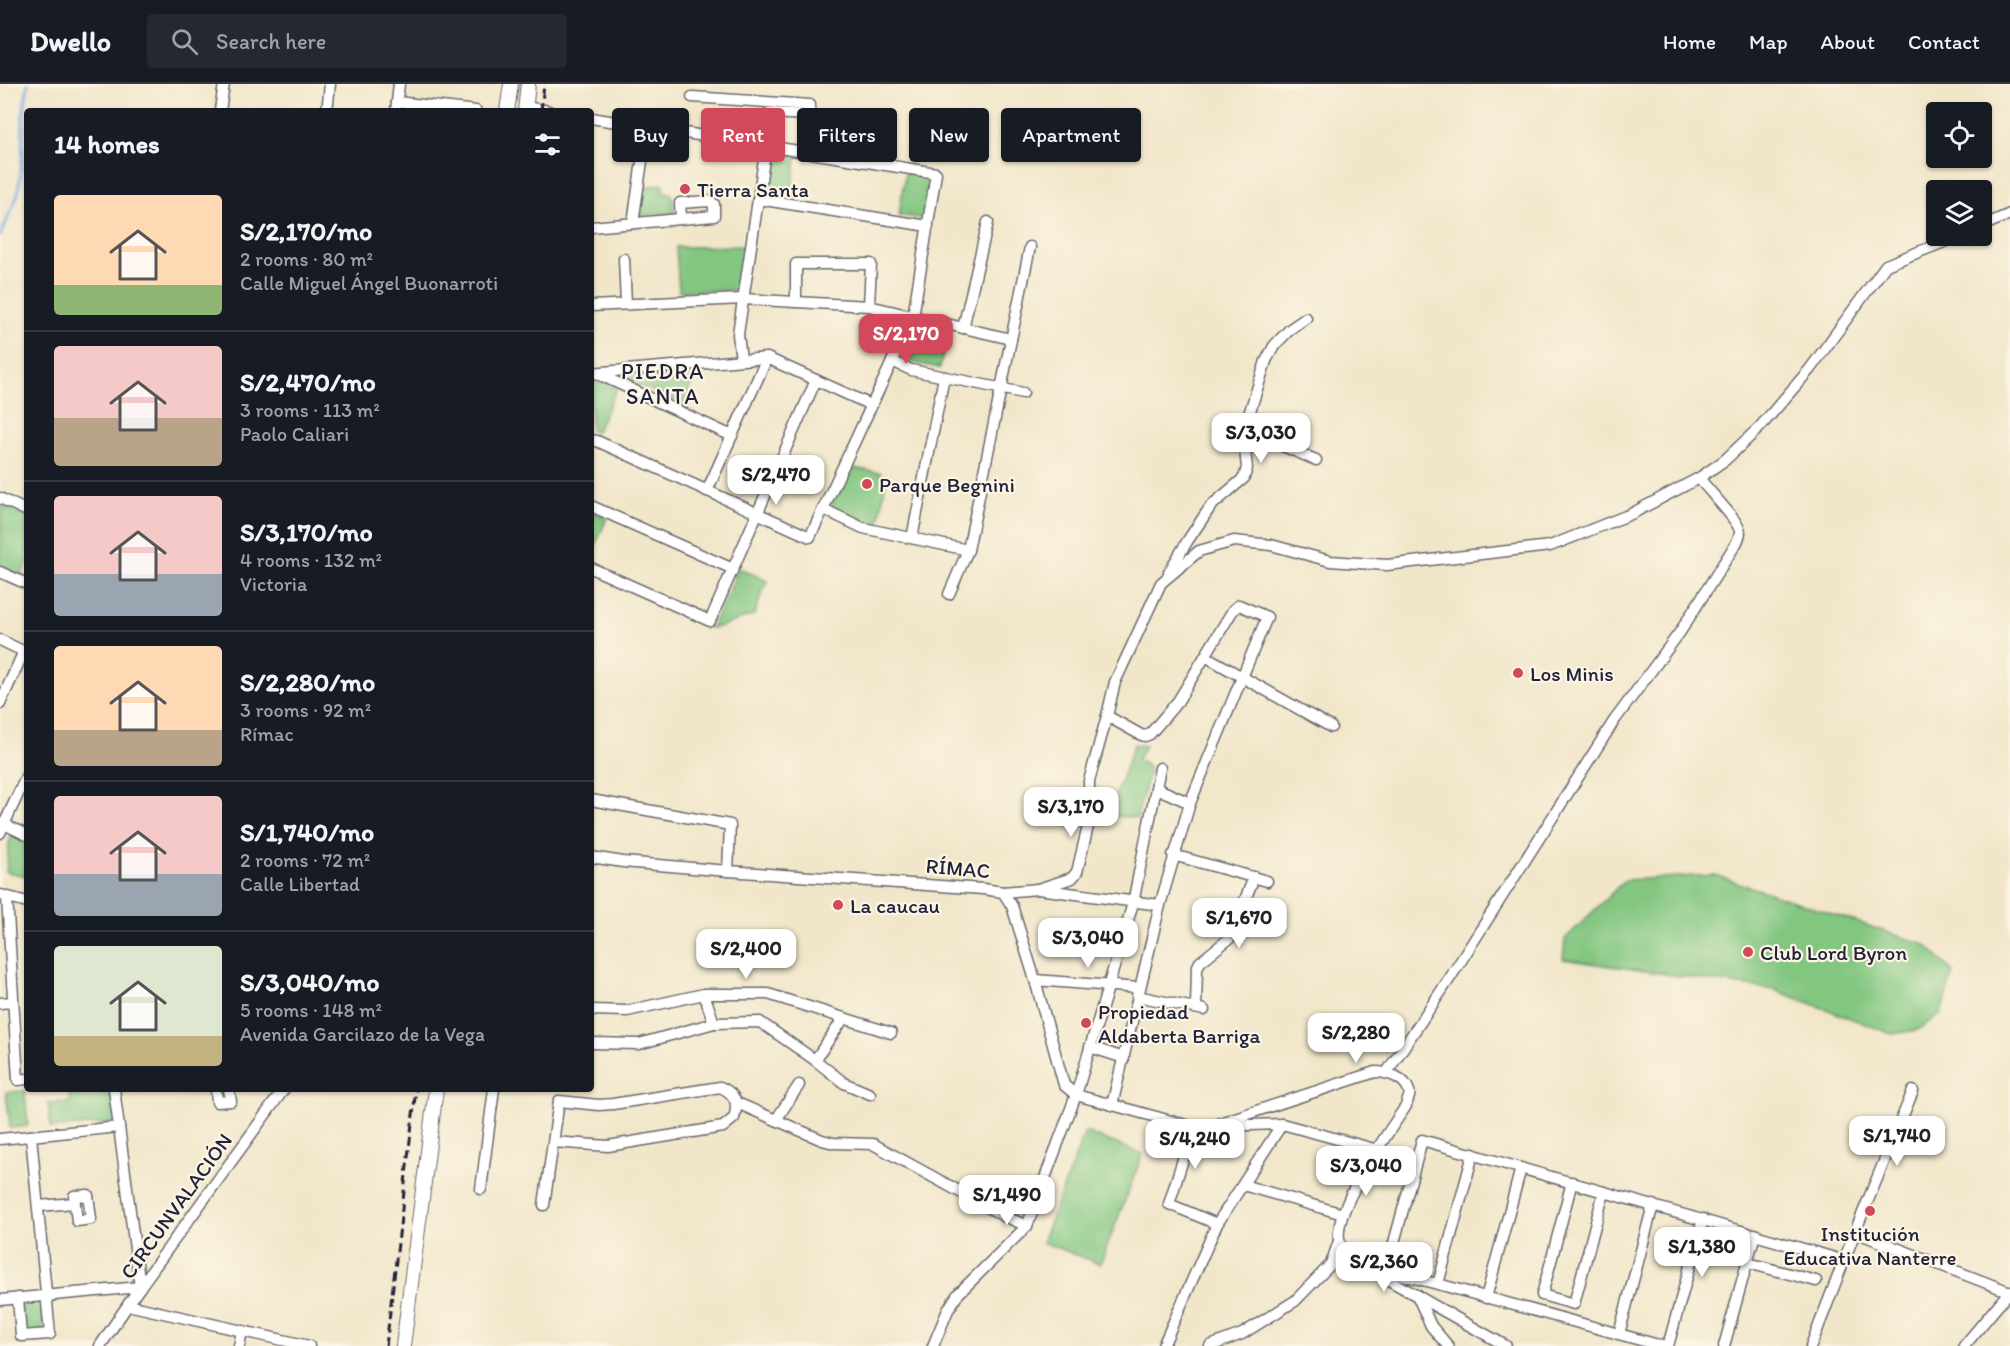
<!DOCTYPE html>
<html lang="en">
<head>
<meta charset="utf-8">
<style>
  body { margin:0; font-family:Itim,sans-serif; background:#242831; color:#f1f3f6; height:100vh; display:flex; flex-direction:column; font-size:22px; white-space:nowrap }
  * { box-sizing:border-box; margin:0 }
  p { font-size:20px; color:#9ea1a6 }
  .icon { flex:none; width:33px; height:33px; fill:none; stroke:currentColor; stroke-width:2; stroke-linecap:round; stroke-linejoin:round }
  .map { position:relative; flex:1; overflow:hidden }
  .details { position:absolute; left:24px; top:24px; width:570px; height:984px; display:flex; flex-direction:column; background:#171b24; border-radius:6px; box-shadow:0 2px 4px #0004 }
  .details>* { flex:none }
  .banner { position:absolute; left:612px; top:24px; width:570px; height:54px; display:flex; gap:12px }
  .buttons { position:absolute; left:1926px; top:18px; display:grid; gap:12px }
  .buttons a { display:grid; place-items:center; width:66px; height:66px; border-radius:6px; background:#171b24; box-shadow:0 2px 4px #0004; font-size:30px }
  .price { position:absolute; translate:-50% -51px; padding:0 14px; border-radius:12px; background:#fff; color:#222; font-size:20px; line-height:39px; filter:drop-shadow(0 2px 3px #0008) }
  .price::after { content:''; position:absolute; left:50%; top:36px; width:18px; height:14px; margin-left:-9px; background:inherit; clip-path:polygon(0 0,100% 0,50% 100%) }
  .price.active { background:#d1495b; color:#fff }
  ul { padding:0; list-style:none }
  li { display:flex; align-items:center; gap:18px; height:150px; padding:0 30px }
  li+li { border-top:2px solid #363941 }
  li span { display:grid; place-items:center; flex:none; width:168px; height:120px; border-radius:6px; color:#555 }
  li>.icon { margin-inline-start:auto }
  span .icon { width:72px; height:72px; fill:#fffc; stroke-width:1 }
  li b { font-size:26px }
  h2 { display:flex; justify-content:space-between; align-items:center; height:72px; padding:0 30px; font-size:26px }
  .tag { padding:0 21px; border-radius:6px; background:#171b24; box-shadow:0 2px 4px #0004; font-size:21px; line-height:54px }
  .tag.active { background:#d1495b; color:#fff }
  header { display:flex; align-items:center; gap:36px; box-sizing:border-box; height:84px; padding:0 30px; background:#171b24; border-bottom:2px solid #363941 }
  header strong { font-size:28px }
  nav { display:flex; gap:33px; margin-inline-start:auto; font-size:21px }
  .search { width:420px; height:54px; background:#242831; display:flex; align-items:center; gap:15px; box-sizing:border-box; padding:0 21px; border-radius:6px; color:#9ea1a6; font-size:22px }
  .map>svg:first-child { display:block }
</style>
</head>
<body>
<header>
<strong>Dwello</strong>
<div class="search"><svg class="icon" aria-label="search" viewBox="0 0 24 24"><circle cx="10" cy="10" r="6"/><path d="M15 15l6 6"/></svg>Search here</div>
<nav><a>Home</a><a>Map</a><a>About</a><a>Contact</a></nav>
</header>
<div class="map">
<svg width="2010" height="1262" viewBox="0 0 2010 1262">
  <rect width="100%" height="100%" fill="#fcf5e5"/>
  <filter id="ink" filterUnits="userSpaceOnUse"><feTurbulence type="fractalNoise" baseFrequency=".0167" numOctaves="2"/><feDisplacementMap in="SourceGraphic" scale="12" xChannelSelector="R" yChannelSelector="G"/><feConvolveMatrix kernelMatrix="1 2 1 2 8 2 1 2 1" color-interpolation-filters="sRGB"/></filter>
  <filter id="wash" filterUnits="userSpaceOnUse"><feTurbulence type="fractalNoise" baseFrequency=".008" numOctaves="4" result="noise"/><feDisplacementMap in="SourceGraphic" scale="24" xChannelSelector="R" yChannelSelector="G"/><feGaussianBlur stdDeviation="1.35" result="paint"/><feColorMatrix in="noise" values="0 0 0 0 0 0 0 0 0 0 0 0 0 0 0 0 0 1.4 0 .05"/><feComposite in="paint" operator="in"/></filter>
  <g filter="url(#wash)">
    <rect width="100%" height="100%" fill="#f1e6c9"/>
    <!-- green -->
    <g fill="#82c680" stroke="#52745e" stroke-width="1.5">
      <path d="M771 66 797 71 791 112 764 109Z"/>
      <path d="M905 89 932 93 925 135 899 131Z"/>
      <path d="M663 100V107L672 110 675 129 639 132 641 104Z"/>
      <path d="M746 162 740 206 679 207 676 163Z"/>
      <path d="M918 236 949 244 940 284 915 279 902 273Z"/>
      <path d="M697 286 683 321 621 293Z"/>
      <path d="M591 295H598L617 304 596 348 591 347Z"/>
      <path d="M848 383 881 389V394L886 395 879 439 864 436 831 423Z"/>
      <path d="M2 421 27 432V479L21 492 0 482Z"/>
      <path d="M591 427 607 434 591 472Z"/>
      <path d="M739 484 767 497 754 531C739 534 725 544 710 544L718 530Z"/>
      <path d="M1134 660 1145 662 1138 675 1150 684 1137 734 1108 731Z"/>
      <path d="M11 742 27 749V792L6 788Z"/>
      <path d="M1715 791 1926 861 1953 888 1941 929 1918 946 1892 950 1775 906 1563 875 1565 855 1625 796Z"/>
      <path d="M69 1005H111L115 1039 51 1044 48 1019 70 1018Z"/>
      <path d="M25 1007 28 1042 10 1044 6 1008Z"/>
      <path d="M1085 1048 1143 1070 1100 1180 1042 1158Z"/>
      <path d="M41 1218 44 1248 24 1249 21 1220Z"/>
    </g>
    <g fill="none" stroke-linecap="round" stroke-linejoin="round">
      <!-- stream -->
      <path stroke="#77abe4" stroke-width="3" d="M0 152 18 110 22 75 23 32 28 0"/>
    </g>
  </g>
  <g filter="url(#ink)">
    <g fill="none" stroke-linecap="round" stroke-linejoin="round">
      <defs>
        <g id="minor">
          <path d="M692 13 810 21 809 31 769 29 766 62 738 250 741 276"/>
          <path d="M397 18 476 27"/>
          <path d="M525 23 549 27"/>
          <path d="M220 27 224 0"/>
          <path d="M327 27 330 0"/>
          <path d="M396 27 399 0"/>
          <path d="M591 34 936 89 913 233 810 453 597 357 591 356"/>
          <path d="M758 115 928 142"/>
          <path d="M633 139 647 43"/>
          <path d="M1982 142 2010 130"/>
          <path d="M591 143C632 139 673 136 714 132V120L709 117 680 119 681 135"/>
          <path d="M624 175 626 220"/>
          <path d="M796 218V180H871L869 222"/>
          <path d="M591 222 743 215 869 222 1011 255"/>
          <path d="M963 244 988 138"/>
          <path d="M892 277 911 286 1023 309"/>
          <path d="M591 289 767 274 871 321"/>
          <path d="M596 289 732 352"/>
          <path d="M1243 349 1266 355 1316 376"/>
          <path d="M707 407 767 274"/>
          <path d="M0 414 27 427"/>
          <path d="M591 422 733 485"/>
          <path d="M823 425 863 444 968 466"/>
          <path d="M912 454 944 293"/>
          <path d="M591 484 710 537 816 296"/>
          <path d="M0 488 27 500"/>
          <path d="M1169 488 1188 456 1211 422 1244 394 1247 384 1243 349 1266 277 1274 262 1290 245 1306 234"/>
          <path d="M949 510 968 466 1030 163"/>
          <path d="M0 556 27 569"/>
          <path d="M1205 572 1331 643"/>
          <path d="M0 620 24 567"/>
          <path d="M1107 632 1141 651 1145 652 1150 650 1178 617 1233 526 1239 521 1267 533 1190 719 1160 821 1112 1021"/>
          <path d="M1156 704 1190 719"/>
          <path d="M591 716 730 741 728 787"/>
          <path d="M4 740 27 751"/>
          <path d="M0 749 27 691"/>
          <path d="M1173 771 1267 797"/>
          <path d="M591 773 623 778 728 787 983 805 1003 808 1012 822 1035 896 1064 1001 1076 1011 1193 1043 1282 1040 1378 1066"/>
          <path d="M1038 805 1072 794 1077 788 1089 738V697L1107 632 1115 598 1161 499 1199 467 1234 457 1271 461 1330 477 1387 481 1550 462 1631 430 1699 394 1725 376 1760 343 1810 285 1886 181 1959 152"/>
          <path d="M1003 808 1038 805 1160 821"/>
          <path d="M1 811 27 818"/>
          <path d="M7 813 18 996 27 995"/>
          <path d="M1035 896 1139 904"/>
          <path d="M704 910 714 939"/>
          <path d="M1137 912 1204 926"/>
          <path d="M0 919 13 918"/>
          <path d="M1196 924 1197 884 1200 878 1230 854 1254 793"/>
          <path d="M591 926 627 927 704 910H768L891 949"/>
          <path d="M591 959 639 960 714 939 760 938 815 976 844 999 870 1010"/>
          <path d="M1090 963 1124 974"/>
          <path d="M815 976 844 934"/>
          <path d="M1387 988 1450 894 1614 637 1680 548 1737 458C1738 455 1740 452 1740 448 1740 438 1707 405 1699 394"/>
          <path d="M114 1005 140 1203"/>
          <path d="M216 1005 217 1018 231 1017 229 1005"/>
          <path d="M737 1019 822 1056 834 1059 873 1060 1004 1132 1027 1142"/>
          <path d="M776 1036 799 1001"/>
          <path d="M1220 1039 1375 988C1387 988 1405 993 1409 1007 1411 1011 1407 1017 1406 1022 1388 1049 1334 1124 1339 1155 1341 1167 1354 1176 1364 1182L1506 1262"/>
          <path d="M1193 1043 1169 1120 1217 1140"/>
          <path d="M0 1055 119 1043"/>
          <path d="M1572 1098 1542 1211 1574 1220 1604 1108"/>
          <path d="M1243 1101 1343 1130"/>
          <path d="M481 1105 494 1005"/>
          <path d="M88 1111 91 1135 77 1137 74 1112Z"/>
          <path d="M544 1121 559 1017 599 1021 613 1020 720 1003C735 1009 739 1019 734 1034L723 1043 608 1062 553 1058"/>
          <path d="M38 1122 75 1119"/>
          <path d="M1855 1148 2010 1208"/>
          <path d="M1748 1179 1816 1197"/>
          <path d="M1381 1186 1438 1200 1662 1262"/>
          <path d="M1386 1188 1422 1056 1835 1174"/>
          <path d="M1438 1200 1473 1070"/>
          <path d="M1417 1211 1431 1242 1448 1262"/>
          <path d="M18 1214 21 1252 50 1250 31 1052"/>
          <path d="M1486 1214 1521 1084"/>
          <path d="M0 1216 140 1203"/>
          <path d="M128 1221 309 1262"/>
          <path d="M1619 1250 1653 1121"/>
          <path d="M100 1262 140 1203 284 1005"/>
          <path d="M239 1262 242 1247"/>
          <path d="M933 1262 948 1226 958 1210 1027 1142 1076 1011 1133 819 1160 684"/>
          <path d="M1163 1262 1217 1140 1282 1040"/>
          <path d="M1210 1262 1242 1250 1295 1217 1331 1180 1339 1157"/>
          <path d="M1668 1262 1703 1135"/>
          <path d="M1724 1262 1755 1150"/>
          <path d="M1811 1262 1855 1148 1913 1007"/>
          <path d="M1964 1262 2010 1207"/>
        </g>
        <g id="major">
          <path d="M507 27 511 0"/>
          <path d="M525 27 528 0"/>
          <path d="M403 1262 436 1005"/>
        </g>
      </defs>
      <!-- minor casing -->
      <use href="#minor" stroke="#6a676d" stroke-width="13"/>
      <!-- major casing -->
      <use href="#major" stroke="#6a676d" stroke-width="16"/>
      <!-- minor -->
      <use href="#minor" stroke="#fff" stroke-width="10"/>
      <!-- major -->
      <use href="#major" stroke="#fff" stroke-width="14"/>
      <!-- rail -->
      <g stroke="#22223b" stroke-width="3" stroke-dasharray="9 4.5" stroke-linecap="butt">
        <path d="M541 27 544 0"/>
        <path d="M386 1262 416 1005"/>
      </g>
    </g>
  </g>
  <!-- markers -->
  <g fill="#d1495b" stroke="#fcf5e5" stroke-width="2">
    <circle cx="685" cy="105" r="6"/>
    <circle cx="867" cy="400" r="6"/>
    <circle cx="1518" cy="589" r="6"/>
    <circle cx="838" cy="821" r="6"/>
    <circle cx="1748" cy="868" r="6"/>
    <circle cx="1086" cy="939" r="6"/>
    <circle cx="1870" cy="1127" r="6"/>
  </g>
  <g text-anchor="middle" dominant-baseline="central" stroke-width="4.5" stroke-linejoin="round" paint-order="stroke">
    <!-- poi labels -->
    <g font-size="21" fill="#22223b" stroke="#fcf5e5" text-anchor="start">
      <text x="697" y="105">Tierra Santa</text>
      <text x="879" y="400">Parque Begnini</text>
      <text x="1530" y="589">Los Minis</text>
      <text x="850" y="821">La caucau</text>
      <text x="1760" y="868">Club Lord Byron</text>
      <text x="1098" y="927">Propiedad<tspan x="1098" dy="24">Aldaberta Barriga</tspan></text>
      <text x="1870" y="1149" text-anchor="middle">Institución<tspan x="1870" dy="24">Educativa Nanterre</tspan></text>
    </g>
    <!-- street labels -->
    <g font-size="21" fill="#22223b" stroke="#fcf5e5">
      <text transform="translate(958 784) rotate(5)">RÍMAC</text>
      <text transform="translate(176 1122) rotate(-54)">CIRCUNVALACIÓN</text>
    </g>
    <!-- neighbourhood labels -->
    <g font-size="22" letter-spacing="1.5" fill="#22223b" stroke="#fcf5e5">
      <text x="663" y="287">PIEDRA<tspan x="663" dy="25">SANTA</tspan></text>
    </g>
  </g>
</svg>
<div class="buttons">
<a><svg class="icon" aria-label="locate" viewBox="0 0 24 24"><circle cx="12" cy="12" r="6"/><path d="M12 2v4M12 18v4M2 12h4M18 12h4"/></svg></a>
<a><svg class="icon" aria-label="layers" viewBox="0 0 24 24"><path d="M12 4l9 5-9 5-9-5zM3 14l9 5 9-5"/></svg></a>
</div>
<b class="price active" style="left:906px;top:281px">S/2,170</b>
<b class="price" style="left:1261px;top:380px">S/3,030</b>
<b class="price" style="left:776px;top:422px">S/2,470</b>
<b class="price" style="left:1071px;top:754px">S/3,170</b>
<b class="price" style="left:1239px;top:865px">S/1,670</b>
<b class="price" style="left:1088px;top:885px">S/3,040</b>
<b class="price" style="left:746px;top:896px">S/2,400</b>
<b class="price" style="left:1356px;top:980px">S/2,280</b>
<b class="price" style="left:1897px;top:1083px">S/1,740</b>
<b class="price" style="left:1195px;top:1086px">S/4,240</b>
<b class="price" style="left:1366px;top:1113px">S/3,040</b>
<b class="price" style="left:1007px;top:1142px">S/1,490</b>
<b class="price" style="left:1702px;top:1194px">S/1,380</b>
<b class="price" style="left:1384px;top:1209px">S/2,360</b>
<div class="banner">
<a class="tag">Buy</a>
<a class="tag active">Rent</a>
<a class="tag">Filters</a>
<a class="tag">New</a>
<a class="tag">Apartment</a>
</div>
<section class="details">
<h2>14 homes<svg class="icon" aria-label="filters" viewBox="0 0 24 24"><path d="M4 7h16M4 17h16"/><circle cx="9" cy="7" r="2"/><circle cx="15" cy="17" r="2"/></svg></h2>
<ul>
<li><span style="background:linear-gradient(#ffd9b3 75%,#8fb573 0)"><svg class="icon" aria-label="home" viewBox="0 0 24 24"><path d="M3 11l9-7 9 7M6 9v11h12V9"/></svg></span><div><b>S/2,170/mo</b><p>2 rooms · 80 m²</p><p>Calle Miguel Ángel Buonarroti</p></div></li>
<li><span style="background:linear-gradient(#f6c9c9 60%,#b9a48a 0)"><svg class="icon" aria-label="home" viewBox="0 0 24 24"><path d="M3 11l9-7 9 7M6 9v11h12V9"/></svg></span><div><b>S/2,470/mo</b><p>3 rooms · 113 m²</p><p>Paolo Caliari</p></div></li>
<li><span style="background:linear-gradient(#f6c9c9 65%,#9aa5b1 0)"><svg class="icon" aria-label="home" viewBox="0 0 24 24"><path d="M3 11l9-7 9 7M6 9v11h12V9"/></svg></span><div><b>S/3,170/mo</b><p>4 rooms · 132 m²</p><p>Victoria</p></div></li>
<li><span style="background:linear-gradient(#ffd9b3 70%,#b9a48a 0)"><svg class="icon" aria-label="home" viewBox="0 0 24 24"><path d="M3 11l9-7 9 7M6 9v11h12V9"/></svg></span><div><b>S/2,280/mo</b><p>3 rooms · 92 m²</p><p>Rímac</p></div></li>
<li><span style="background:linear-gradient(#f6c9c9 65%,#9aa5b1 0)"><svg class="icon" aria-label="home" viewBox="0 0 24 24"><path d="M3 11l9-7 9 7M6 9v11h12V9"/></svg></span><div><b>S/1,740/mo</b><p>2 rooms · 72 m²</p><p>Calle Libertad</p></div></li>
<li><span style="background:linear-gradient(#dfe7d0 75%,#c2b280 0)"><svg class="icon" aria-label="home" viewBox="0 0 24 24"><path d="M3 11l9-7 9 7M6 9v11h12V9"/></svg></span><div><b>S/3,040/mo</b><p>5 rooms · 148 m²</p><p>Avenida Garcilazo de la Vega</p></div></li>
</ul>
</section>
</div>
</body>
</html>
